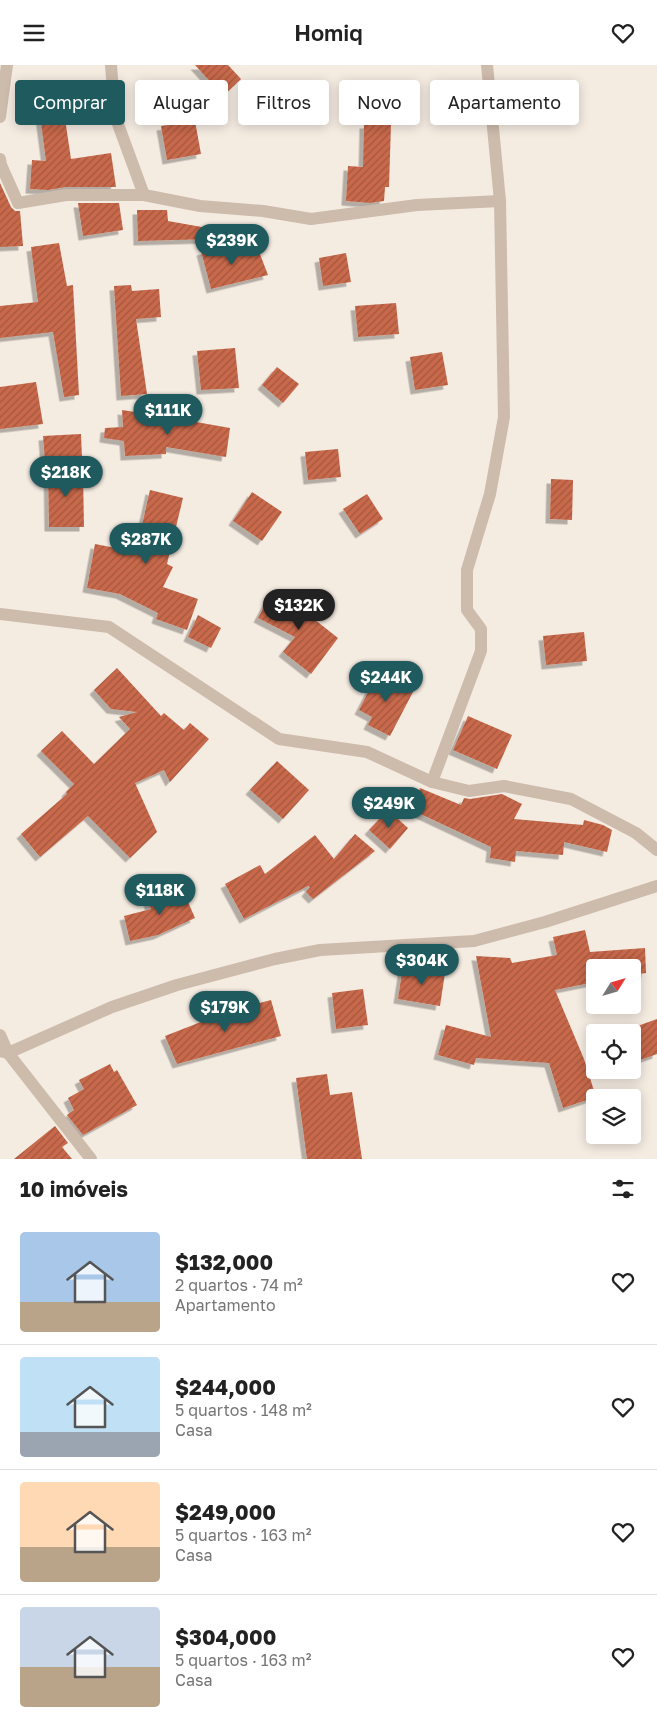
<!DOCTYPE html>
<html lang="pt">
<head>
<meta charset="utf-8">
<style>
  body { margin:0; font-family:"Golos Text",sans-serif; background:#f2f2f2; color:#222; height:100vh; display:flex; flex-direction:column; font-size:19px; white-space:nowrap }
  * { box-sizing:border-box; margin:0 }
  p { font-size:16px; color:#767676 }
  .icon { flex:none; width:28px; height:28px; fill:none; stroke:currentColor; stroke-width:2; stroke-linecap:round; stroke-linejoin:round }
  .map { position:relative; height:1094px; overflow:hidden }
  .panel { display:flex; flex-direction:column; background:#fff; flex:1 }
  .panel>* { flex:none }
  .banner { position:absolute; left:15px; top:15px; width:628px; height:45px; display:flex; gap:10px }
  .needle { width:32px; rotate:53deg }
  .buttons { position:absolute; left:586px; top:894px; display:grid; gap:10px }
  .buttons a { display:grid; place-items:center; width:55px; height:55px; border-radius:5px; background:#fff; box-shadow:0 2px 12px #0003; font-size:25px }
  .price { position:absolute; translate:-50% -42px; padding:0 11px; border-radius:18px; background:#1f5a5e; color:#fff; font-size:16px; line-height:32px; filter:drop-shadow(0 1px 2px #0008) }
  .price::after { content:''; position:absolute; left:50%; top:30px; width:15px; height:11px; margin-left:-8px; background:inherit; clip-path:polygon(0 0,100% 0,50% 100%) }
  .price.selected { background:#222; color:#fff }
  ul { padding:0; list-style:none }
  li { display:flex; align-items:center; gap:15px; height:125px; padding:0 20px }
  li+li { border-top:1px solid #e0e0e0 }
  li span { display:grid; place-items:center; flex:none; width:140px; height:100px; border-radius:5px; color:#555 }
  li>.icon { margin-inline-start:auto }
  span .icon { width:60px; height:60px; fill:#fffc; stroke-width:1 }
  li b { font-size:21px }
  h2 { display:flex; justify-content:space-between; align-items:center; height:60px; padding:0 20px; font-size:21px }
  .tag { padding:0 18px; border-radius:5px; background:#fff; box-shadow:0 2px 12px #0003; font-size:18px; line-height:45px }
  .tag.selected { background:#1f5a5e; color:#fff }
  header { display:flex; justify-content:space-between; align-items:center; height:65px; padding:0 20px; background:#fff; font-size:22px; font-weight:600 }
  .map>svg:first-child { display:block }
</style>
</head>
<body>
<header><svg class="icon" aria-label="menu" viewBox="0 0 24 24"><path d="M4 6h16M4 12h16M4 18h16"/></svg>Homiq<svg class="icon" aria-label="heart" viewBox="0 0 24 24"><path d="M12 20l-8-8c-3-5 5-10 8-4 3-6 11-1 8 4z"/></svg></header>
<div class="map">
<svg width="657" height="1094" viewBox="0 0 657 1094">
  <defs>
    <pattern id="building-hatch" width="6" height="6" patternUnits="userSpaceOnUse" patternTransform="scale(1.25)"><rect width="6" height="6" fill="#c8694b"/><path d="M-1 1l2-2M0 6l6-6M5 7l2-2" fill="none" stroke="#a4573f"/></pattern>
    <filter id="shadow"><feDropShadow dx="-4.5" dy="4.5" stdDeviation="0" flood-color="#0004"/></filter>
  </defs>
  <rect width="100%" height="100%" fill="#f4ebe1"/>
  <!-- building -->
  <g fill="url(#building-hatch)" filter="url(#shadow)">
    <path d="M195 0H228L241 14 223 31Z"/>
    <path d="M64 47 71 94 111 88 116 122H66L48 125 30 124 32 95 46 96 40 50Z"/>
    <path d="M195 56 201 89 167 95 161 61Z"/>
    <path d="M364 59H391L389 122H385L384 136 370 138 346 136 348 101 363 102Z"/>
    <path d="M0 118 11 142 15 146H20L23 181 0 182Z"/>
    <path d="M78 138H119L123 165 83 171Z"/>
    <path d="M137 145H167L168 156 213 164 212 174 138 176Z"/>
    <path d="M59 178 67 221 73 220 79 330 64 332 53 267 0 273V241L38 237 31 182Z"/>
    <path d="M229 179 232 193 258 184 268 210 211 224 201 186Z"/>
    <path d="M346 188 351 217 323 221 319 193Z"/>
    <path d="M131 220 132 226 159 224 161 252 136 254 147 329 121 331 114 221Z"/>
    <path d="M396 238 399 269 358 272 355 241Z"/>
    <path d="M235 283 239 323 201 325 197 286Z"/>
    <path d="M442 287 448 320 415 325 410 292Z"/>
    <path d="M277 302 299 319 283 338 262 320Z"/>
    <path d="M36 317 43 359 0 364V322Z"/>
    <path d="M122 345 155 350V360L196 357 230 363 226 392 166 382V389L125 391 124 376 104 373 105 363 123 362Z"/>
    <path d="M81 369 82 393 45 396 43 371Z"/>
    <path d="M338 384 341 412 308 415 305 387Z"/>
    <path d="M48 400 83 409 84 462H49Z"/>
    <path d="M551 414 573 415 572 455 550 454Z"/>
    <path d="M150 425 183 433 167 499 173 502 163 522 198 534 187 565 156 554 158 548 120 529 87 523 95 479 136 487Z"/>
    <path d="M252 427 282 447 262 476 233 456Z"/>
    <path d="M367 429 383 454 360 469 343 444Z"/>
    <path d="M273 525 301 540 300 543 338 573 311 609 283 587 295 572 258 553Z"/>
    <path d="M198 550 221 563 211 583 188 572Z"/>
    <path d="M584 567 587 596 546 600 543 571Z"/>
    <path d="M117 603 161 651 164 648 184 665 190 658 209 674 170 717 164 705 135 718 157 767 130 793 88 751 40 792 21 769 67 729 66 727 74 719 41 686 62 666 94 699 130 664 119 652 137 647 111 644 94 625Z"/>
    <path d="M379 606 414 625 390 671 368 660 372 652 359 645Z"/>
    <path d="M468 651 512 670 497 704 453 685Z"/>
    <path d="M277 696 309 725 283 754 250 725Z"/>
    <path d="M420 723 461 740 464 733 470 734 502 729 522 739 514 754 583 760 584 755 603 760 612 765 607 787 564 777 563 790 516 786 515 797 490 793 491 782 412 745Z"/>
    <path d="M388 745 408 763 390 784 369 765Z"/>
    <path d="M355 769 375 786 313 834 306 827 310 822 308 821 244 854 225 819 260 800 265 809 315 770 334 794Z"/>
    <path d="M182 823 195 853 158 870 130 876 124 851 151 844 148 837Z"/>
    <path d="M585 865 590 887 645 883 646 908 632 910V902H595V917L555 925 584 994 596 1032 563 1043 549 998 476 993 474 1000 438 990 446 960 491 972 476 891 510 893 512 898 557 890 553 872Z"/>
    <path d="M403 901 445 908 440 941 398 934Z"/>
    <path d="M363 924 368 960 336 964 332 928Z"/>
    <path d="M271 935 281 971 177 999 165 971 229 946Z"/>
    <path d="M657 954V989L632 998V963Z"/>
    <path d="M110 999 114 1007 117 1005 137 1040 83 1070 67 1050 74 1045 68 1033 84 1024 79 1015Z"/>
    <path d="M327 1009 330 1030 352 1027 362 1094H307L296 1013Z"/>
    <path d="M55 1061 68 1078 62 1082 72 1094H14Z"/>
  </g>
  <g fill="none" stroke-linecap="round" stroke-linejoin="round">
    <!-- minor -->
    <g stroke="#cdbbac" stroke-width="12">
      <path d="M111 0 115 51 144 130"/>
      <path d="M0 52 7 0"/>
      <path d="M0 94 1 100 18 138 66 130H144L200 141 263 146 311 154 417 140 500 136"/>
      <path d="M0 549 109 562 279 674 367 687 432 717 469 726 504 721 571 734 636 768 657 785"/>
      <path d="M432 717 481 586V564L467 545V505L490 429 504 352 500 136 487 0"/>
      <path d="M0 970 8 988 91 1094"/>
      <path d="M0 986 8 988 112 942 177 920 275 894 320 885 474 876 545 857 657 821"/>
    </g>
  </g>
</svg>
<div class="buttons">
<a><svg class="needle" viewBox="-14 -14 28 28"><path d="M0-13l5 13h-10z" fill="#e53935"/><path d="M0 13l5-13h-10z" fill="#767676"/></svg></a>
<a><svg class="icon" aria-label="locate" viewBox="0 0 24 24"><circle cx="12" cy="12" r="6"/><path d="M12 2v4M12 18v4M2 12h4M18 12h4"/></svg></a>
<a><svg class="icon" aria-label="layers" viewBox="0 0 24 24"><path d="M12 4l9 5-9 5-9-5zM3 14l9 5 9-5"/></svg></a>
</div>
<b class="price" style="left:232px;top:201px">$239K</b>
<b class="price" style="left:168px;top:371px">$111K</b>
<b class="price" style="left:66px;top:433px">$218K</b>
<b class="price" style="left:146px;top:500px">$287K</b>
<b class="price selected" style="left:299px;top:566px">$132K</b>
<b class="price" style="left:386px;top:638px">$244K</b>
<b class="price" style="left:389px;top:764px">$249K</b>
<b class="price" style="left:160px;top:851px">$118K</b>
<b class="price" style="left:422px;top:921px">$304K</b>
<b class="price" style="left:225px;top:968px">$179K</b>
<div class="banner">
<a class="tag selected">Comprar</a>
<a class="tag">Alugar</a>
<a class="tag">Filtros</a>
<a class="tag">Novo</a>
<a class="tag">Apartamento</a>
</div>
</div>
<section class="panel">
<h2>10 imóveis<svg class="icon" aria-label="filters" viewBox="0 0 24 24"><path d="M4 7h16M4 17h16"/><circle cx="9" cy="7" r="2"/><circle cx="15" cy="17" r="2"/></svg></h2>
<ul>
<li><span style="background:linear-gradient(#a9c7e8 70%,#b9a48a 0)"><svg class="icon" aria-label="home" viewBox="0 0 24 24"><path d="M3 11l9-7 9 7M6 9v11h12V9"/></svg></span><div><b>$132,000</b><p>2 quartos · 74 m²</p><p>Apartamento</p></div><svg class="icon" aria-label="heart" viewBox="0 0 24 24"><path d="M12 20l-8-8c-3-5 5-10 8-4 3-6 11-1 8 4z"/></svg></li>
<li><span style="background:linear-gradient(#bfe0f5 75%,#9aa5b1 0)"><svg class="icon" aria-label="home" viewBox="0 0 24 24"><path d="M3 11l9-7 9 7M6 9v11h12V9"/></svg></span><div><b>$244,000</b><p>5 quartos · 148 m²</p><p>Casa</p></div><svg class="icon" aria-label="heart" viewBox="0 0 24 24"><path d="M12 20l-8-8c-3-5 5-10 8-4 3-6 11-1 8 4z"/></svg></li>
<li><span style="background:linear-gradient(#ffd9b3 65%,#b9a48a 0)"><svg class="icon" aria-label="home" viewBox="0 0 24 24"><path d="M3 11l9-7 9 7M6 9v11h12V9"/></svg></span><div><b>$249,000</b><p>5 quartos · 163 m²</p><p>Casa</p></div><svg class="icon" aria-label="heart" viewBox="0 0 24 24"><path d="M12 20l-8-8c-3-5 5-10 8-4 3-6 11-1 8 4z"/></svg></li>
<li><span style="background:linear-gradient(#c9d6e8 60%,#b9a48a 0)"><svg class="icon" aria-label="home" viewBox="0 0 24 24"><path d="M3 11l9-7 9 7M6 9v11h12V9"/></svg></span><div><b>$304,000</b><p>5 quartos · 163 m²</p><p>Casa</p></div><svg class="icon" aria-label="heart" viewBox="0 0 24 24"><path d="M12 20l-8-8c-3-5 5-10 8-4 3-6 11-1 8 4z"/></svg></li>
</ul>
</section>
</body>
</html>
